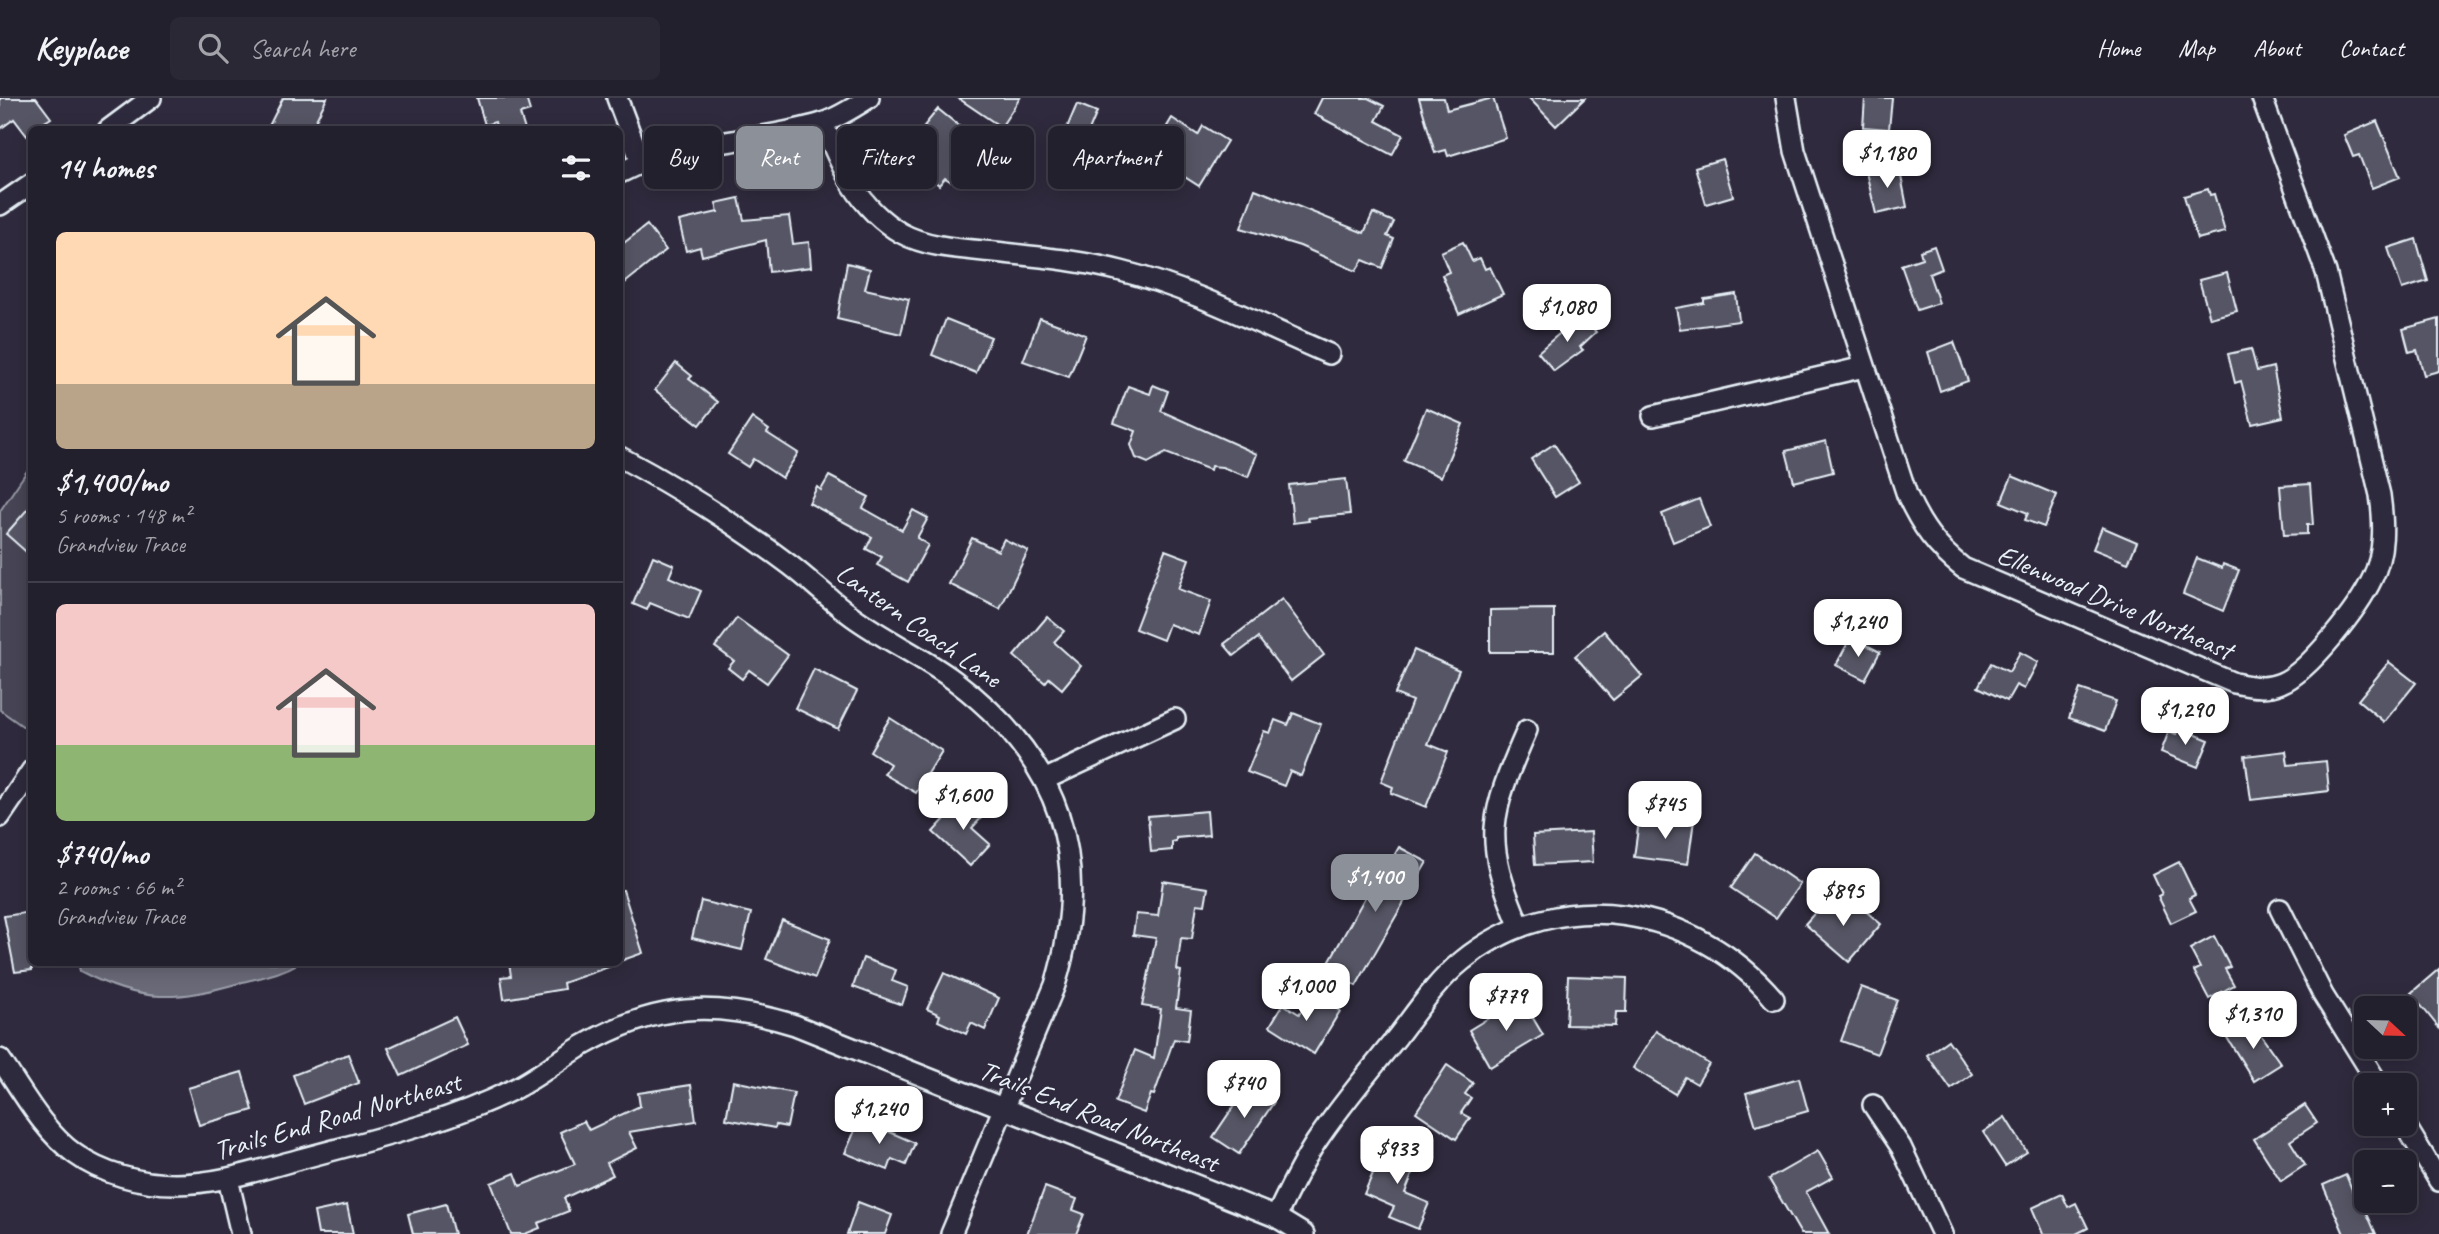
<!DOCTYPE html>
<html lang="en">
<head>
<meta charset="utf-8">
<style>
  body { margin:0; font-family:Caveat,sans-serif; background:#2b2836; color:#f1f3f6; height:100vh; display:flex; flex-direction:column; font-size:26px; white-space:nowrap }
  * { box-sizing:border-box; margin:0 }
  p { font-size:23px; color:#a3a3aa }
  .icon { flex:none; width:38px; height:38px; fill:none; stroke:currentColor; stroke-width:2; stroke-linecap:round; stroke-linejoin:round }
  .map { position:relative; flex:1; overflow:hidden }
  .side { position:absolute; left:28px; top:28px; width:595px; height:840px; display:flex; flex-direction:column; background:#23202e; border-radius:10px; box-shadow:0 4px 18px #0003,0 0 0 2px #403e4a }
  .side>* { flex:none }
  .top-card { position:absolute; left:644px; top:28px; width:665px; height:63px; display:flex; gap:14px }
  .needle { width:46px; rotate:112deg }
  .tools { position:absolute; left:2354px; top:898px; display:grid; gap:14px }
  .tools a { display:grid; place-items:center; width:63px; height:63px; border-radius:10px; background:#23202e; box-shadow:0 4px 18px #0003,0 0 0 2px #403e4a; font-size:35px }
  .price { position:absolute; translate:-50% -60px; padding:0 16px; border-radius:14px; background:#fff; color:#222; font-size:23px; line-height:46px; filter:drop-shadow(0 2px 4px #0008) }
  .price::after { content:''; position:absolute; left:50%; top:42px; width:21px; height:16px; margin-left:-10px; background:inherit; clip-path:polygon(0 0,100% 0,50% 100%) }
  .price.current { background:#8c9099; color:#fff }
  ul { padding:0; list-style:none }
  li { display:grid; align-content:center; gap:14px; height:371px; padding:0 28px }
  li+li { border-top:2px solid #403e4a }
  li span { display:grid; place-items:center; height:217px; border-radius:10px; color:#555 }
  li>.icon { margin-inline-start:auto }
  span .icon { width:126px; height:126px; fill:#fffc; stroke-width:1 }
  li b { font-size:30px }
  h2 { display:flex; justify-content:space-between; align-items:center; height:84px; padding:0 28px; font-size:30px }
  .tag { padding:0 24px; border-radius:10px; background:#23202e; box-shadow:0 4px 18px #0003,0 0 0 2px #403e4a; font-size:24px; line-height:63px }
  .tag.current { background:#8c9099; color:#fff }
  header { display:flex; align-items:center; gap:42px; box-sizing:border-box; height:98px; padding:0 35px; background:#23202e; border-bottom:2px solid #403e4a }
  header strong { font-size:33px }
  nav { display:flex; gap:38px; margin-inline-start:auto; font-size:24px }
  .search { width:490px; height:63px; background:#2b2836; display:flex; align-items:center; gap:18px; box-sizing:border-box; padding:0 24px; border-radius:10px; color:#a3a3aa; font-size:26px }
  .map>svg:first-child { display:block }
</style>
</head>
<body>
<header>
<strong>Keyplace</strong>
<div class="search"><svg class="icon" aria-label="search" viewBox="0 0 24 24"><circle cx="10" cy="10" r="6"/><path d="M15 15l6 6"/></svg>Search here</div>
<nav><a>Home</a><a>Map</a><a>About</a><a>Contact</a></nav>
</header>
<div class="map">
<svg width="2439" height="1136" viewBox="0 0 2439 1136">
  <rect width="100%" height="100%" fill="#2f2a3d"/>
  <filter id="ink" filterUnits="userSpaceOnUse"><feTurbulence type="fractalNoise" baseFrequency=".0143" numOctaves="2"/><feDisplacementMap in="SourceGraphic" scale="14" xChannelSelector="R" yChannelSelector="G"/><feConvolveMatrix kernelMatrix="1 2 1 2 8 2 1 2 1" color-interpolation-filters="sRGB"/></filter>
  <g filter="url(#ink)">
    <!-- green -->
    <path fill="#464455" stroke="#979aa6" stroke-width="2" d="M31 367V634L0 612V413Z"/>
    <!-- water -->
    <path fill="#696978" stroke="#9c9fab" stroke-width="2" d="M78 865V864L299 865C281 876 262 879 243 884 177 903 142 906 80 873Z"/>
    <!-- building -->
    <g fill="#575565" stroke="#e8f1f8" stroke-width="2">
      <path d="M0 0H36L51 20 32 32 27 38 14 21 0 31Z"/>
      <path d="M283 0H327L311 32H267Z"/>
      <path d="M477 0H526L530 13 520 16 525 32H497L495 24 485 27Z"/>
      <path d="M958 0H1020L1001 29Z"/>
      <path d="M1322 0H1368L1384 8 1376 23 1403 37 1392 57 1314 16Z"/>
      <path d="M1419 0H1444L1447 12 1493 0 1506 40 1448 58 1446 52 1435 55Z"/>
      <path d="M1529 0H1585L1556 28Z"/>
      <path d="M1865 0H1892L1889 31 1863 29Z"/>
      <path d="M1077 6 1097 14 1086 40 1118 54 1106 81 1074 67 1068 80 1049 72Z"/>
      <path d="M938 11 964 32 959 38 966 42 957 54 966 61 950 83 945 80 939 87 927 77 931 72 920 63 923 59 914 53 930 33 924 28Z"/>
      <path d="M1172 20 1198 37 1203 28 1227 43 1199 88 1150 57Z"/>
      <path d="M2377 23 2400 79 2372 90 2359 57 2353 59 2344 37Z"/>
      <path d="M1722 61 1733 98 1706 106 1695 69Z"/>
      <path d="M1899 68 1907 109 1876 116 1866 74Z"/>
      <path d="M1255 91 1364 135 1373 115 1394 124 1387 138 1394 141 1382 170 1363 162 1356 173 1300 148 1241 130Z"/>
      <path d="M2208 91 2210 97 2214 96 2225 134 2197 141 2184 98Z"/>
      <path d="M739 100 744 122 789 118 793 146 809 144 811 169 769 174 766 142 702 158 700 149 686 153 679 123 718 114 716 105Z"/>
      <path d="M647 127 666 152 620 189V148Z"/>
      <path d="M2416 141 2428 183 2402 191 2388 150Z"/>
      <path d="M1463 144 1472 163 1480 160 1485 171 1490 169 1503 196 1459 216 1442 177 1449 174 1441 154Z"/>
      <path d="M1934 148 1942 171 1929 176 1939 205 1917 212 1901 167 1922 160 1920 153Z"/>
      <path d="M847 165 870 171 865 191 909 201 901 236 837 221Z"/>
      <path d="M2227 175 2237 213 2210 220 2199 182Z"/>
      <path d="M1736 196 1739 223 1680 231 1676 210 1704 205V201Z"/>
      <path d="M1581 217 1596 234 1580 249 1583 252 1554 273 1538 254Z"/>
      <path d="M1040 220 1086 237 1069 279 1023 263Z"/>
      <path d="M946 221 991 239 976 275 932 257Z"/>
      <path d="M2439 221V273L2424 277 2417 252 2409 254 2403 231Z"/>
      <path d="M1954 244 1968 283 1940 293 1928 254Z"/>
      <path d="M2251 251 2257 273 2273 269 2283 319 2252 326 2241 283 2235 285 2228 256Z"/>
      <path d="M676 265 692 278 689 281 718 304 700 327 655 292Z"/>
      <path d="M1153 287 1168 293 1161 313 1257 356 1248 379 1222 369 1211 368 1210 372 1166 355 1148 365 1136 360 1131 347 1136 333 1114 325 1128 288 1150 296Z"/>
      <path d="M1426 310 1463 326 1441 379 1404 363Z"/>
      <path d="M752 320 769 332 767 335 798 355 782 380 753 361 748 369 728 356Z"/>
      <path d="M1826 343 1833 374 1794 384 1786 353Z"/>
      <path d="M1554 346 1579 384 1555 399 1531 361Z"/>
      <path d="M829 378 869 399 863 410 902 432 913 412 928 420 917 440 928 447 908 484 877 467 882 459 866 451 872 439 809 405 817 389 821 392Z"/>
      <path d="M2012 378 2057 397 2044 429 2025 422 2028 415 2001 404Z"/>
      <path d="M1346 381 1350 416 1308 420 1309 423 1293 425 1289 387Z"/>
      <path d="M2310 386 2313 427H2307V436L2284 437 2280 388Z"/>
      <path d="M1699 401 1710 429 1673 444 1662 416Z"/>
      <path d="M32 406V459L6 436Z"/>
      <path d="M2102 429 2137 444 2128 465 2093 451Z"/>
      <path d="M972 440 998 453 1004 441 1028 453 1000 511 949 486Z"/>
      <path d="M1165 452 1189 461 1178 491 1211 503 1199 537 1169 526 1163 542 1135 531Z"/>
      <path d="M653 458 674 467 669 479 701 493 689 521 650 505 647 512 633 506Z"/>
      <path d="M2197 460 2222 470 2223 466 2239 472 2223 513 2183 496Z"/>
      <path d="M1282 501 1324 557 1291 583 1258 540 1234 558 1224 546Z"/>
      <path d="M1554 511V554H1490V512Z"/>
      <path d="M1047 519 1064 533 1054 544 1081 568 1062 591 1049 580 1045 585 1014 558Z"/>
      <path d="M737 520 788 557 767 585 749 572 742 581 728 570 734 563 715 549Z"/>
      <path d="M1604 533 1642 578 1613 602 1575 558Z"/>
      <path d="M1851 539 1880 554 1865 582 1836 567Z"/>
      <path d="M1414 552 1459 572 1428 646 1448 654 1426 709 1391 695 1393 689 1381 684 1412 603 1395 596Z"/>
      <path d="M2020 554 2038 564 2024 591 2016 587 2007 603 1978 589 1991 565 2009 574Z"/>
      <path d="M2389 564 2416 585 2384 624 2358 602Z"/>
      <path d="M814 571 857 593 838 631 795 610Z"/>
      <path d="M2080 591 2116 603 2105 633 2069 620Z"/>
      <path d="M1293 615 1321 626 1301 678 1290 673 1284 688 1247 674 1264 633 1270 635 1275 622 1288 627Z"/>
      <path d="M890 620 942 653 916 695 884 676 890 666 870 653Z"/>
      <path d="M2179 630 2209 642 2198 669 2161 654 2169 633 2176 636Z"/>
      <path d="M2286 653 2288 667 2326 663 2329 693 2251 702 2245 658Z"/>
      <path d="M964 700 983 718 972 730 990 746 970 768 933 734Z"/>
      <path d="M1207 713 1209 737 1176 740V743L1172 744V752L1151 754 1148 718Z"/>
      <path d="M1669 719 1694 722 1688 766 1634 759 1639 723 1668 727Z"/>
      <path d="M1591 734 1593 764 1535 767 1533 737Z"/>
      <path d="M1399 749 1427 764 1356 888 1325 871 1374 783 1356 774 1364 760 1386 772Z"/>
      <path d="M1755 755 1800 786 1776 820 1731 790Z"/>
      <path d="M2179 764 2195 797 2189 800 2196 813 2171 825 2158 798 2162 796 2153 777Z"/>
      <path d="M1163 783 1208 790 1205 807 1197 806 1192 841 1181 840 1177 872 1181 873 1176 910 1191 912 1187 943 1174 941 1154 997 1151 996 1144 1015 1115 1004 1135 952 1154 960 1161 911 1142 908 1156 840 1133 837 1136 816 1158 818Z"/>
      <path d="M620 792H623L643 855 620 863Z"/>
      <path d="M1828 800 1847 816 1856 805 1881 826 1849 864 1805 826Z"/>
      <path d="M701 803 751 815 742 852 692 840Z"/>
      <path d="M32 814V872L15 874 4 818Z"/>
      <path d="M782 822 830 841 815 880 766 861Z"/>
      <path d="M2214 838 2230 869 2225 871 2234 887 2209 901 2194 873 2200 870 2190 851Z"/>
      <path d="M863 860 896 872 892 883 908 889 902 907 853 889Z"/>
      <path d="M509 864H614V867L563 885 564 891 504 901 501 879 511 878Z"/>
      <path d="M2439 871V930L2411 895Z"/>
      <path d="M944 875 999 900 985 932 971 925 966 936 938 923 940 917 927 911Z"/>
      <path d="M1568 878 1627 880 1626 914H1616L1615 928 1566 927Z"/>
      <path d="M1861 889 1897 902 1877 956 1841 943Z"/>
      <path d="M1312 896 1340 913 1314 956 1270 928 1283 906 1299 916Z"/>
      <path d="M1521 900 1543 937 1490 969 1469 932Z"/>
      <path d="M455 919 468 947 401 978 388 950Z"/>
      <path d="M2250 922 2281 966 2254 983 2226 938Z"/>
      <path d="M1656 933 1709 966 1697 986 1685 979 1675 996 1633 970Z"/>
      <path d="M1948 942 1972 976 1951 991 1927 957Z"/>
      <path d="M348 956 359 985 304 1006 293 977Z"/>
      <path d="M1447 967 1473 985 1465 996 1471 1000 1461 1015 1470 1020 1456 1041 1416 1014Z"/>
      <path d="M242 974 253 1012 199 1027 188 990Z"/>
      <path d="M1799 980 1808 1013 1756 1028 1746 995Z"/>
      <path d="M733 983 794 995 787 1029 776 1027 775 1030 726 1021Z"/>
      <path d="M691 987 696 1023 629 1034 637 1050 607 1065 613 1077 564 1100 569 1113 538 1125 540 1130 525 1136H511L491 1085 515 1075 520 1088 575 1066 560 1034 584 1023 589 1032 640 1008 638 995Z"/>
      <path d="M1248 987 1274 1004 1239 1056 1213 1039Z"/>
      <path d="M2305 1007 2317 1025 2290 1043 2305 1067 2281 1083 2254 1041Z"/>
      <path d="M2005 1019 2027 1054 2005 1068 1983 1034Z"/>
      <path d="M860 1021 915 1045 906 1067 892 1061 888 1072 845 1055Z"/>
      <path d="M1386 1045 1419 1059 1405 1095 1429 1105 1418 1131 1389 1119 1394 1109 1364 1096Z"/>
      <path d="M1818 1053 1833 1079 1806 1094 1829 1136H1801L1769 1081Z"/>
      <path d="M2346 1077 2358 1106 2362 1104 2376 1136H2344L2323 1087Z"/>
      <path d="M1045 1089 1077 1101 1073 1112 1084 1116 1076 1136H1027Z"/>
      <path d="M2062 1096 2068 1109 2076 1105 2088 1130 2076 1136H2043L2032 1110Z"/>
      <path d="M858 1104 892 1117 885 1136H847Z"/>
      <path d="M446 1106 454 1136H413L408 1116Z"/>
      <path d="M347 1107 353 1136H318L314 1114Z"/>
    </g>
    <g fill="none" stroke-linecap="round" stroke-linejoin="round">
      <defs>
        <g id="street">
          <path d="M617 0 641 64"/>
          <path d="M1786 0 1795 53 1907 397C1921 428 1936 449 1963 470L2234 585C2250 588 2265 592 2281 585 2309 574 2359 509 2372 481 2385 455 2384 426 2380 397L2326 174 2262 0"/>
          <path d="M823 25C841 69 858 110 901 135 928 150 965 151 995 154 1037 159 1080 162 1121 173 1193 191 1261 227 1329 256"/>
          <path d="M108 32 151 0"/>
          <path d="M620 75C681 42 756 45 822 25 838 20 855 9 869 0"/>
          <path d="M0 107 32 85"/>
          <path d="M1653 318 1864 269"/>
          <path d="M620 359C678 390 737 427 790 467 811 483 830 502 852 518 885 542 923 559 955 583 1060 662 1094 761 1055 887L951 1136"/>
          <path d="M1046 681 1175 621"/>
          <path d="M0 719 32 672"/>
          <path d="M2280 811 2323 897 2379 987"/>
          <path d="M1520 829C1482 740 1489 719 1527 632"/>
          <path d="M0 961C22 993 43 1033 75 1056 102 1076 141 1086 175 1086 220 1086 262 1071 304 1060 374 1041 445 1025 510 993 536 981 558 962 582 948 656 905 714 902 795 927L1276 1119 1304 1136"/>
          <path d="M1873 1007 1901 1049 1942 1136"/>
          <path d="M2404 1025 2439 1083"/>
          <path d="M228 1081 241 1136"/>
          <path d="M1276 1119C1288 1094 1300 1068 1316 1044 1340 1008 1369 974 1397 939 1417 913 1436 884 1462 863 1560 783 1696 809 1774 901"/>
        </g>
      </defs>
      <!-- street casing -->
      <use href="#street" stroke="#e8f1f8" stroke-width="24"/>
      <!-- street -->
      <use href="#street" stroke="#2f2a3d" stroke-width="19"/>
    </g>
  </g>
  <g text-anchor="middle" dominant-baseline="central" stroke-width="5" stroke-linejoin="round" paint-order="stroke">
    <!-- street labels -->
    <g font-size="28" fill="#e8f1f8" stroke="#2f2a3d">
      <text transform="translate(2115 504) rotate(23)">Ellenwood Drive Northeast</text>
      <text transform="translate(919 527) rotate(35)">Lantern Coach Lane</text>
      <text transform="translate(337 1018) rotate(-16)">Trails End Road Northeast</text>
      <text transform="translate(1099 1018) rotate(22)">Trails End Road Northeast</text>
    </g>
  </g>
</svg>
<div class="tools">
<a><svg class="needle" viewBox="-14 -14 28 28"><path d="M0-13l5 13h-10z" fill="#e53935"/><path d="M0 13l5-13h-10z" fill="#a3a3aa"/></svg></a>
<a>+</a>
<a>−</a>
</div>
<b class="price" style="left:1887px;top:92px">$1,180</b>
<b class="price" style="left:1567px;top:246px">$1,080</b>
<b class="price" style="left:1858px;top:561px">$1,240</b>
<b class="price" style="left:2185px;top:649px">$1,290</b>
<b class="price" style="left:963px;top:734px">$1,600</b>
<b class="price" style="left:1665px;top:743px">$745</b>
<b class="price current" style="left:1375px;top:816px">$1,400</b>
<b class="price" style="left:1843px;top:830px">$895</b>
<b class="price" style="left:1306px;top:925px">$1,000</b>
<b class="price" style="left:1506px;top:935px">$779</b>
<b class="price" style="left:2253px;top:953px">$1,310</b>
<b class="price" style="left:1244px;top:1022px">$740</b>
<b class="price" style="left:879px;top:1048px">$1,240</b>
<b class="price" style="left:1397px;top:1088px">$933</b>
<div class="top-card">
<a class="tag">Buy</a>
<a class="tag current">Rent</a>
<a class="tag">Filters</a>
<a class="tag">New</a>
<a class="tag">Apartment</a>
</div>
<section class="side">
<h2>14 homes<svg class="icon" aria-label="filters" viewBox="0 0 24 24"><path d="M4 7h16M4 17h16"/><circle cx="9" cy="7" r="2"/><circle cx="15" cy="17" r="2"/></svg></h2>
<ul>
<li><span style="background:linear-gradient(#ffd9b3 70%,#b9a48a 0)"><svg class="icon" aria-label="home" viewBox="0 0 24 24"><path d="M3 11l9-7 9 7M6 9v11h12V9"/></svg></span><div><b>$1,400/mo</b><p>5 rooms · 148 m²</p><p>Grandview Trace</p></div></li>
<li><span style="background:linear-gradient(#f6c9c9 65%,#8fb573 0)"><svg class="icon" aria-label="home" viewBox="0 0 24 24"><path d="M3 11l9-7 9 7M6 9v11h12V9"/></svg></span><div><b>$740/mo</b><p>2 rooms · 66 m²</p><p>Grandview Trace</p></div></li>
</ul>
</section>
</div>
</body>
</html>
